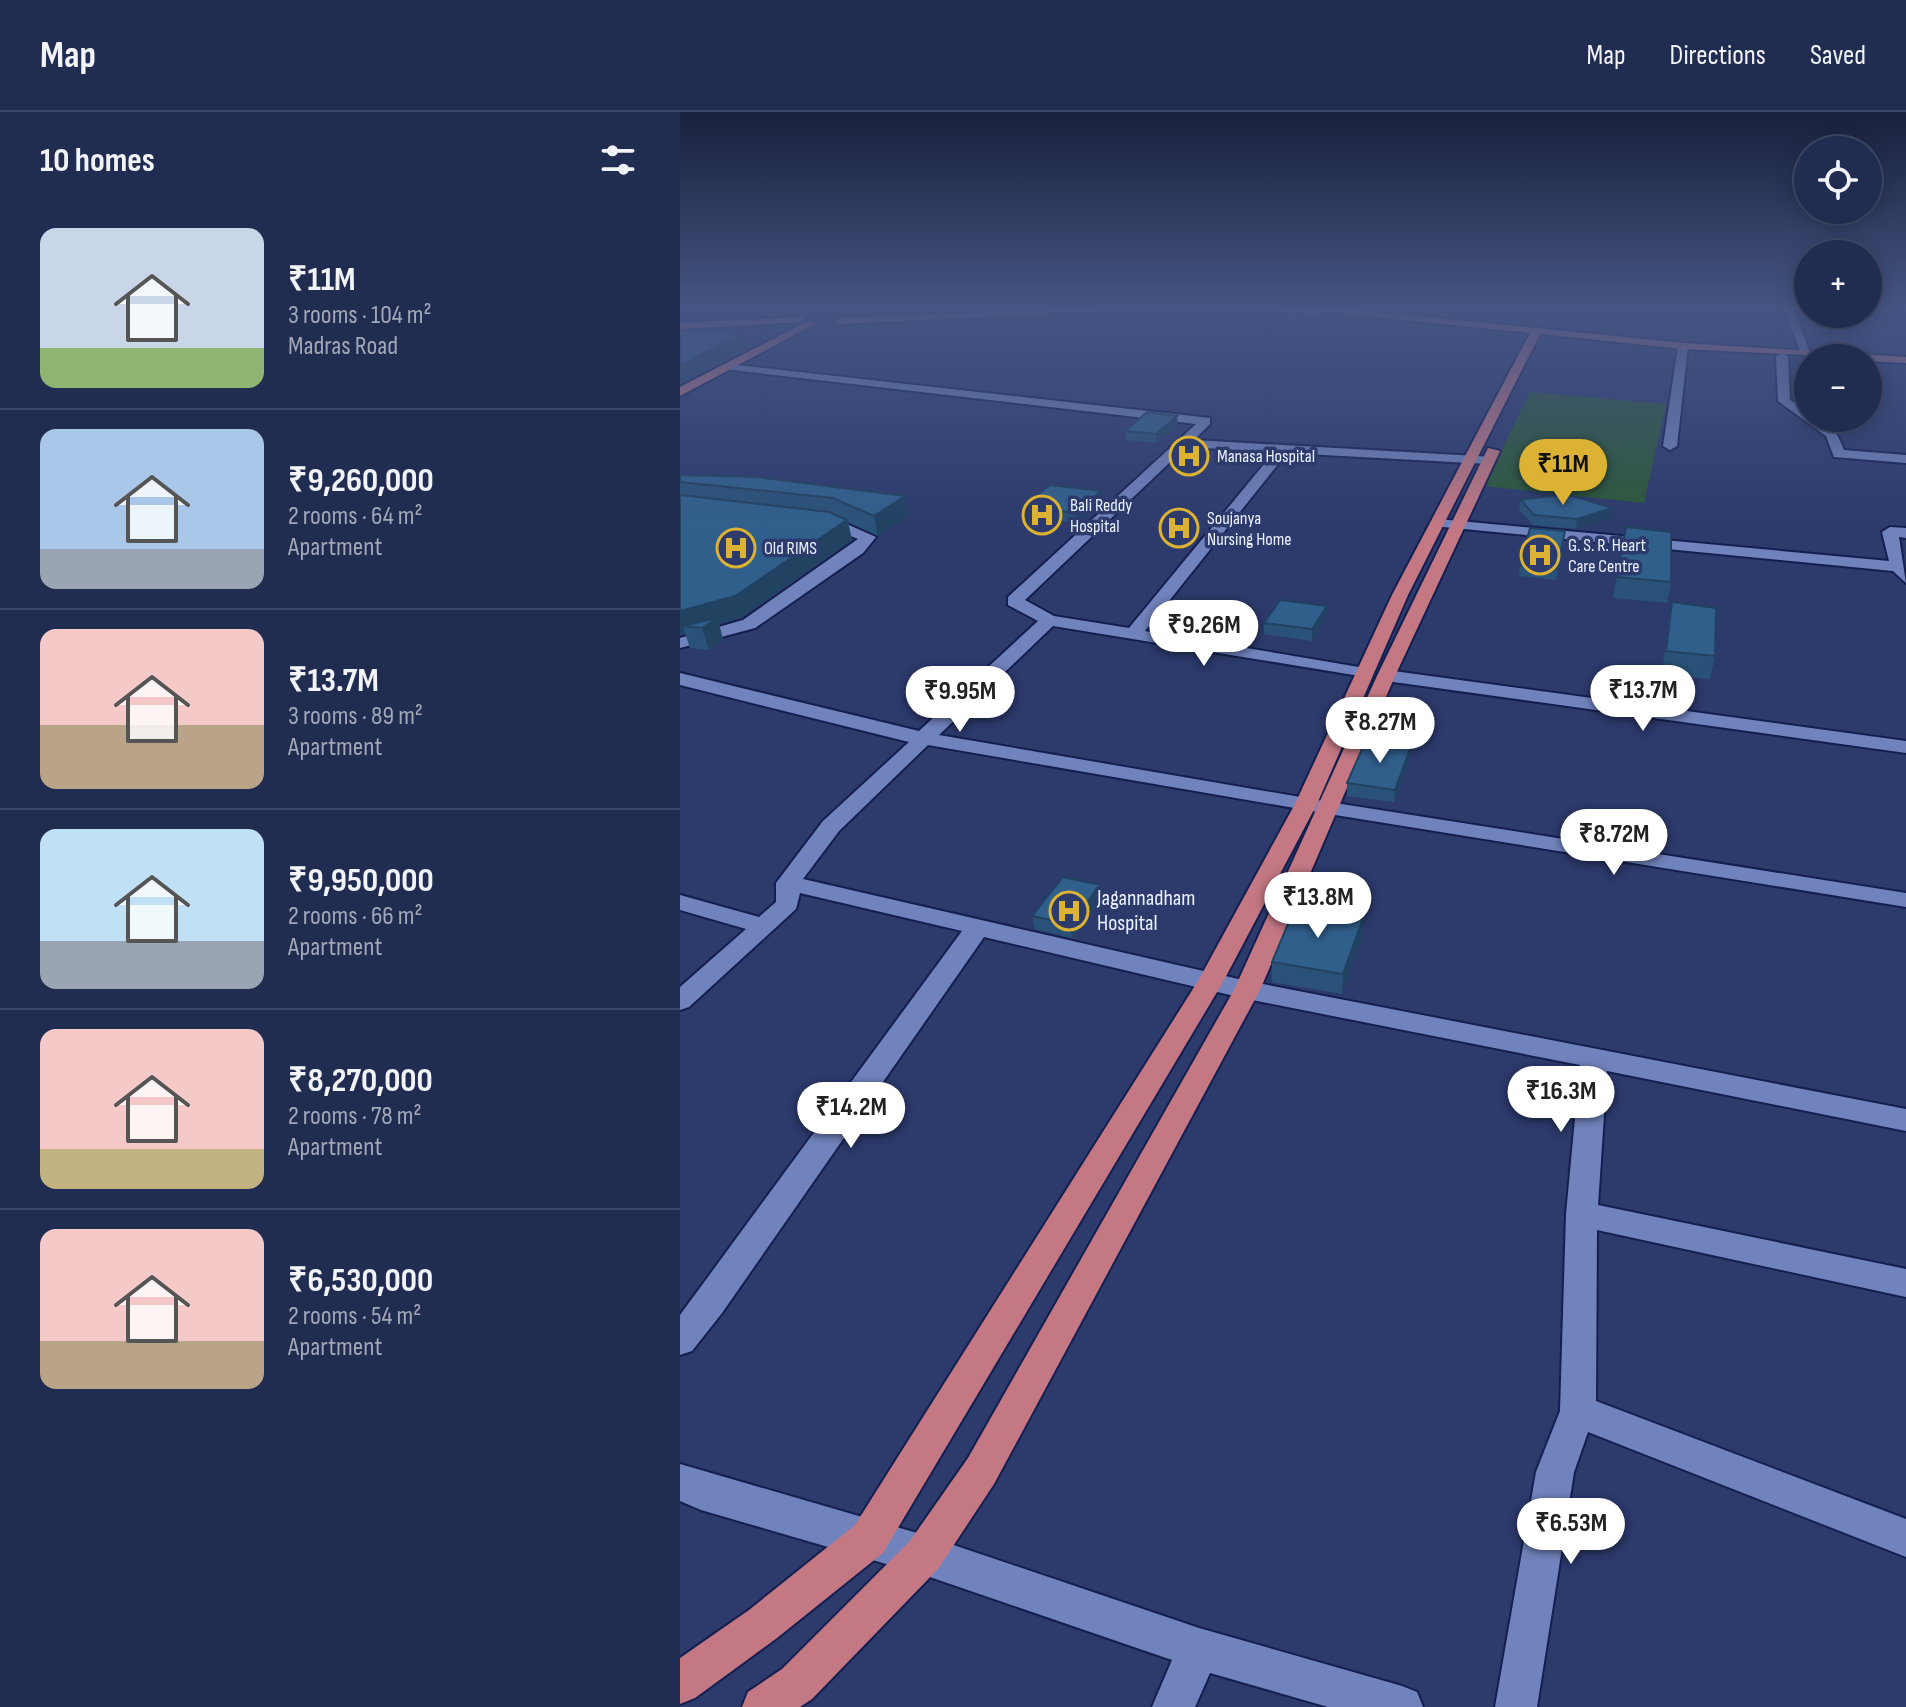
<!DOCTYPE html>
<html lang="en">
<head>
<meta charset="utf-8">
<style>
  body { margin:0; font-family:"Sofia Sans Condensed",sans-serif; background:#2d385b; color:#f1f3f6; height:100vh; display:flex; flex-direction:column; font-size:30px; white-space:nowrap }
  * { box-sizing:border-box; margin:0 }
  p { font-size:26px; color:#a2a7b7 }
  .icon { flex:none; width:44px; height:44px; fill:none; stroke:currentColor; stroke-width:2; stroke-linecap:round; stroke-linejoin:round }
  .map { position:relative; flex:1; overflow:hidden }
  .side { display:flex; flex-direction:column; background:#212c51; width:680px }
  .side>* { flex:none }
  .fabs { position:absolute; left:1114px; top:24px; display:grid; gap:16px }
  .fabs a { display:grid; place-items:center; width:88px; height:88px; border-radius:50%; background:#212c51; box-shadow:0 4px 20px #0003,0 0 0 2px #3e4868; font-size:40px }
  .price { position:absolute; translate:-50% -68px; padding:0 18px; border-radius:28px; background:#fff; color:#222; font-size:26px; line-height:52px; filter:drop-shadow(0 2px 4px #0008) }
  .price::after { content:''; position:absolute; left:50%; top:48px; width:24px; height:18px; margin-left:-12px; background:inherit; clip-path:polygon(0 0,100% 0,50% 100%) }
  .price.selected { background:#dbb233; color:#111 }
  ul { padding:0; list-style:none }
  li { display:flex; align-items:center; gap:24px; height:200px; padding:0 40px }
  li+li { border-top:2px solid #3e4868 }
  li span { display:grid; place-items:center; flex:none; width:224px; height:160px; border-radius:16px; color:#555 }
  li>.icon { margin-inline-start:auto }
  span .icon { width:96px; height:96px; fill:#fffc; stroke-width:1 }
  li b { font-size:34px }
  h2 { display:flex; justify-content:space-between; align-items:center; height:96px; padding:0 40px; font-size:34px }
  header { display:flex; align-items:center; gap:48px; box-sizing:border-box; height:112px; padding:0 40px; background:#212c51; border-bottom:2px solid #3e4868 }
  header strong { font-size:38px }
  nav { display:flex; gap:44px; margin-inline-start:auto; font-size:28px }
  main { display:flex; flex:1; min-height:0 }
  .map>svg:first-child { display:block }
</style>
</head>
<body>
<header>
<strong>Map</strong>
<nav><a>Map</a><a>Directions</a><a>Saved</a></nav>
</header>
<main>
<section class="side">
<h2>10 homes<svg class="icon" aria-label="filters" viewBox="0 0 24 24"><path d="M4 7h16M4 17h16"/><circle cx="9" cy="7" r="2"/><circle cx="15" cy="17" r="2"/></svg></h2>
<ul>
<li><span style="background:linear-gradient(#c9d6e8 75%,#8fb573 0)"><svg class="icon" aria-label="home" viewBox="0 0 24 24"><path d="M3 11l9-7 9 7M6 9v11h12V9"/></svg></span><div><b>₹11M</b><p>3 rooms · 104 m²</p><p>Madras Road</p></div></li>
<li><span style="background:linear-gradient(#a9c7e8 75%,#9aa5b1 0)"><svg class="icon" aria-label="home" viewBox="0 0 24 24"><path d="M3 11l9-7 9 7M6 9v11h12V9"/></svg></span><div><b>₹9,260,000</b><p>2 rooms · 64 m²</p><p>Apartment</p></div></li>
<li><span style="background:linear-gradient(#f6c9c9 60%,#b9a48a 0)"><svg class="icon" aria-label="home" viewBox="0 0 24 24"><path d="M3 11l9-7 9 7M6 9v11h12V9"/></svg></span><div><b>₹13.7M</b><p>3 rooms · 89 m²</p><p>Apartment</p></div></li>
<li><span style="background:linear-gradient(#bfe0f5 70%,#9aa5b1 0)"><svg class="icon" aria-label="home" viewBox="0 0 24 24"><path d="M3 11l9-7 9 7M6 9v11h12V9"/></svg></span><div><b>₹9,950,000</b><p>2 rooms · 66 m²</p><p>Apartment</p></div></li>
<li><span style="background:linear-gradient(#f6c9c9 75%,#c2b280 0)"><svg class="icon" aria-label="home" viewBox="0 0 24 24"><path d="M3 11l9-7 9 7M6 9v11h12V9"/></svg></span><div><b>₹8,270,000</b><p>2 rooms · 78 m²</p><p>Apartment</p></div></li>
<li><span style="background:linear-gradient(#f6c9c9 70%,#b9a48a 0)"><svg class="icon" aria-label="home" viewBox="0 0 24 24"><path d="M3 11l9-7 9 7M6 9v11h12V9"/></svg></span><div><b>₹6,530,000</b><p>2 rooms · 54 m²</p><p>Apartment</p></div></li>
</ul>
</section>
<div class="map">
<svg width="1226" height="1595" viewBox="0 0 1226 1595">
  <rect width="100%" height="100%" fill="#2c3a6c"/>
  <!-- green -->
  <path fill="#2b5836" d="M850 280 986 292 964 391 804 374Z"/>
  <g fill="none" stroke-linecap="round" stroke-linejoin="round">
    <defs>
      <g id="minor">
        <path d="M1104 195H1114L1131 244 1121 242Z"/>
        <path d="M1003 231 1008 234 997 334 990 338 983 334 998 234Z"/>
        <path d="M1102 241 1108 244 1110 288 1128 300V306C1148 306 1158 321 1164 338L1226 343V351L1154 345 1146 324 1098 289 1096 244Z"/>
        <path d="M48 252 530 306V312L514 328 814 345 816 348 809 352 607 341 465 519 685 556 692 558V566L373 514 259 623 649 690 1226 781V795L649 702 248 633 159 719 123 767 567 869 1226 997V1019L927 959 918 1093 1226 1157V1185L917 1118 916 1289 1226 1407V1445L908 1320 894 1360 857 1595H815L856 1360 880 1299 886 1102 900 953 567 887 304 825 42 1201 12 1239 0 1243V1203L282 819 120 781 116 797 9 895 0 898V875L66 817 0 798V783L79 805 96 790V771L143 709 229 630 0 573V561L239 619 358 509 328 493V485L516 312 44 257ZM506 335 594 340 449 516 374 504 345 488Z"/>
        <path d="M137 407 162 410 196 425 183 441 75 516 0 536V526L63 508 178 427 154 417 132 414V408Z"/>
        <path d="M758 407 1209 449 1202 420 1210 415 1226 416V426L1219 425 1226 471 1213 459 753 414 751 411Z"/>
        <path d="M706 558 1226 629V641L699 568 697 564Z"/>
        <path d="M0 1352 244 1423 519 1516 722 1574 737 1580 743 1595H648L530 1561 515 1595H472L492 1548 244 1463 21 1398 0 1389Z"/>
      </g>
      <g id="major">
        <path d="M446 195H516L159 212 154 209 159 206Z"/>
        <path d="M550 195H649L1003 231 1226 245V251L1188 249V246L1003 237 860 222 728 483 637 692 543 870 203 1441 97 1526 15 1586 0 1592V1546L69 1498 175 1413 518 869 615 692 712 483 850 221 645 200 640 203Z"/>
        <path d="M126 205 122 210 0 217V211Z"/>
        <path d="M128 209 137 211 0 284V275Z"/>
        <path d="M808 336 820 339 715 564 580 878 314 1372 258 1457 132 1587 120 1595H62L68 1580 102 1557 230 1429 288 1346 554 878 697 564Z"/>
      </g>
    </defs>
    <!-- minor casing -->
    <use href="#minor" stroke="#151f4f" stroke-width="4"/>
    <!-- major casing -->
    <use href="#major" stroke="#151f4f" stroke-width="4"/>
    <!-- minor -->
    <use href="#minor" fill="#7183bc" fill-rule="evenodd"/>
    <!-- major -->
    <use href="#major" fill="#c37884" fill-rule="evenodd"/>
  </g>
  <!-- wall -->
  <g fill="#2a5278">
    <path d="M497 304 498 313 477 331 446 328 445 319Z"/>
    <path d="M0 363 225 384 228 404 198 424 168 410 172 428 62 505 39 512 43 528 29 538 10 536 5 521 0 523Z"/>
    <path d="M421 379 422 389 396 411 345 404 343 394Z"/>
    <path d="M841 388 930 406 896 417 853 413 839 398Z"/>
    <path d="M946 415 991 470 987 491 933 486Z"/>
    <path d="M884 430 876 468 839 464 840 454Z"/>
    <path d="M992 490 1035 544 1030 567 982 562 988 512Z"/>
    <path d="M647 494 646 505 632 529 584 522V511Z"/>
    <path d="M730 647 714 690 667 684V671Z"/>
    <path d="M420 773 421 786 392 826 355 817 352 804Z"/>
    <path d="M682 826 662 882 592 870V850Z"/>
  </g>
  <!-- shaded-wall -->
  <g fill="#224262">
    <path d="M60 222 64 236 0 272V254Z"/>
    <path d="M497 304 498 313 477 331 476 322Z"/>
    <path d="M421 379 422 389 396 411 395 401Z"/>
    <path d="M225 384 228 404 198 424 194 404Z"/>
    <path d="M932 396 930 406 896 417 897 407Z"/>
    <path d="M167 408 172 428 62 505 39 512 43 528 29 538 22 516 3 514 5 521 0 523V499Z"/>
    <path d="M647 494 646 505 632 529V517Z"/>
    <path d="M731 634 730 647 714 690 715 678Z"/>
    <path d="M420 773 421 786 392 826 390 812Z"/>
    <path d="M683 806 682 826 662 882 663 862Z"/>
  </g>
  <!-- building -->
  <g fill="#315f8c" stroke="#224262" stroke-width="2">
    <path d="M0 218 60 222 0 254Z"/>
    <path d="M467 300 497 304 476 322 445 319Z"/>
    <path d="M0 363 77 365 225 384 194 404 153 386 0 370Z"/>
    <path d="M370 373 421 379 395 401 343 394Z"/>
    <path d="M886 382 932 396 897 407 854 403 841 388Z"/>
    <path d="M0 383 149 400 167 408 55 484 0 499Z"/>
    <path d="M946 415 991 420V470L937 465Z"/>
    <path d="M850 416 885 419 877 457 840 454Z"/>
    <path d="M600 488 647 494 632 517 584 511Z"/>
    <path d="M992 490 1036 496 1035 544 986 539Z"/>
    <path d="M37 506 22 516 3 514Z"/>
    <path d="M686 628 731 634 715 678 667 671Z"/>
    <path d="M383 765 420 773 390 812 352 804Z"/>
    <path d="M615 795 683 806 663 862 592 850Z"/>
  </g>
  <!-- sky -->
  <linearGradient id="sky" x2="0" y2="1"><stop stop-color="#18203b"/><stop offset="0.47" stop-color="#455583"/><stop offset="1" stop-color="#455583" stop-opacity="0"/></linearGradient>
  <rect width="1226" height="418" fill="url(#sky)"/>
  <!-- icons -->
  <defs>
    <symbol id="hospital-ring" viewBox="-11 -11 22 22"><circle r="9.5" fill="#2c3a6c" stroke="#dbb233" stroke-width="1.5"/><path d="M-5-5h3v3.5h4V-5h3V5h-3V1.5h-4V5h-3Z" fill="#dbb233"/></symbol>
  </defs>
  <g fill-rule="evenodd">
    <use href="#hospital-ring" x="487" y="322" width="44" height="44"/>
    <use href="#hospital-ring" x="340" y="381" width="44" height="44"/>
    <use href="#hospital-ring" x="477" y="394" width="44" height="44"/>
    <use href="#hospital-ring" x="34" y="414" width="44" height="44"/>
    <use href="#hospital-ring" x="838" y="421" width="44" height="44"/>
    <use href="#hospital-ring" x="367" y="777" width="44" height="44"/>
  </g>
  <g text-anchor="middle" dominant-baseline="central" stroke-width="7" stroke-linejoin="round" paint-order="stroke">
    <!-- far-poi labels -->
    <g font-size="18" fill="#ecf1fe" stroke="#2c3a6c" text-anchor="start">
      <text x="537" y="344">Manasa Hospital</text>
      <text x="390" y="393">Bali Reddy<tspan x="390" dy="21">Hospital</tspan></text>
      <text x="527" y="406">Soujanya<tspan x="527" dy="21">Nursing Home</tspan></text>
      <text x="888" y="433">G. S. R. Heart<tspan x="888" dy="21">Care Centre</tspan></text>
      <text x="84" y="436">Old RIMS</text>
    </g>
    <!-- poi labels -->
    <g font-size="22" fill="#ecf1fe" stroke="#2c3a6c" text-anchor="start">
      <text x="417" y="786">Jagannadham<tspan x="417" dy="25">Hospital</tspan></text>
    </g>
  </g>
</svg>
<div class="fabs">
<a><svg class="icon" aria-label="locate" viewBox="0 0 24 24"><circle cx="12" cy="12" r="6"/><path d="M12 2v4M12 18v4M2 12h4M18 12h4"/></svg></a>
<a>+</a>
<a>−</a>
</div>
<b class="price selected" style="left:883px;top:395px">₹11M</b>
<b class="price" style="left:524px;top:556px">₹9.26M</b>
<b class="price" style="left:963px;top:621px">₹13.7M</b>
<b class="price" style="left:280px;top:622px">₹9.95M</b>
<b class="price" style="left:700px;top:653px">₹8.27M</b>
<b class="price" style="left:934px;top:765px">₹8.72M</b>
<b class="price" style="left:638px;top:828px">₹13.8M</b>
<b class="price" style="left:881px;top:1022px">₹16.3M</b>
<b class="price" style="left:171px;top:1038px">₹14.2M</b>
<b class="price" style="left:891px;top:1454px">₹6.53M</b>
</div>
</main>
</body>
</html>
